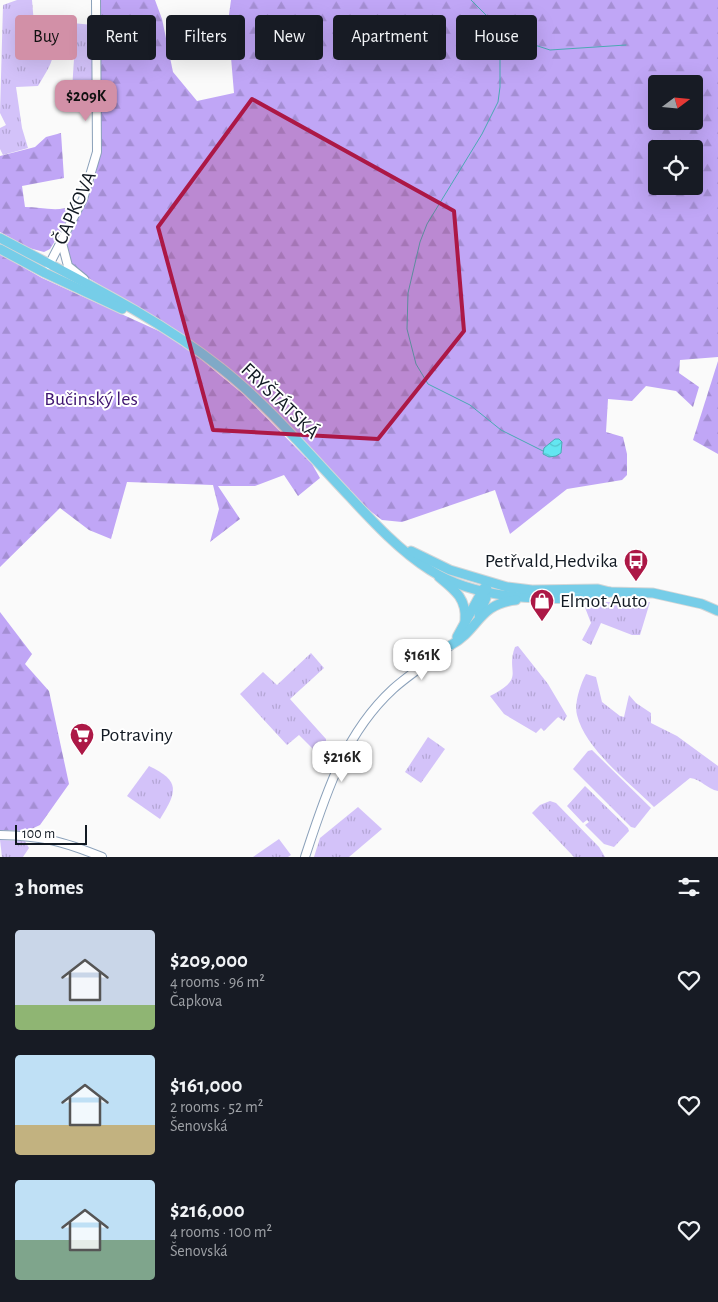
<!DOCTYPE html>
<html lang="en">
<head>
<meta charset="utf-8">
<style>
  body { margin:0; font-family:"Alegreya Sans",sans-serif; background:#242831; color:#f1f3f6; height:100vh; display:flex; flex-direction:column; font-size:19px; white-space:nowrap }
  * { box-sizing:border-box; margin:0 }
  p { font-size:16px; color:#9ea1a6 }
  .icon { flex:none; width:28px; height:28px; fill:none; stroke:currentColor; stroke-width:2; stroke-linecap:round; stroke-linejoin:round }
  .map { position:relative; height:857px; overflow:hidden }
  .details { display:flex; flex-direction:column; background:#171b24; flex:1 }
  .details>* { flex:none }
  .top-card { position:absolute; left:15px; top:15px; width:689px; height:45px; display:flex; gap:10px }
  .needle { width:32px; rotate:74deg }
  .fabs { position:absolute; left:648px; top:75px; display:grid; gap:10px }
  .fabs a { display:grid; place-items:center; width:55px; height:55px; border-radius:5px; background:#171b24; box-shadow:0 5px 20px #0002; font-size:25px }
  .scale { position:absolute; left:15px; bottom:12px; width:72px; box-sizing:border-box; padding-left:5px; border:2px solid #121a23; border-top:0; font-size:14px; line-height:18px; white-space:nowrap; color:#121a23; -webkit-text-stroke:4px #fff; paint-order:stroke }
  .price { position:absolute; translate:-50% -42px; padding:0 11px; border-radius:10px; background:#fff; color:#222; font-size:16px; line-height:32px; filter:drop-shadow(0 1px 2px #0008) }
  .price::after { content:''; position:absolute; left:50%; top:30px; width:15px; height:11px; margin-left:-8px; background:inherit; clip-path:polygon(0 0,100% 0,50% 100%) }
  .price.selected { background:#d290a7; color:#111 }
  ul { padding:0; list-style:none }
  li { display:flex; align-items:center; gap:15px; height:125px; padding:0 15px }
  li span { display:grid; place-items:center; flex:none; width:140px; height:100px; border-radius:5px; color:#555 }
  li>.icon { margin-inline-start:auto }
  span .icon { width:60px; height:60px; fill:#fffc; stroke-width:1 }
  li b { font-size:21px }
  h2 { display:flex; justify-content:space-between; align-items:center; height:60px; padding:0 15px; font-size:21px }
  .tag { padding:0 18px; border-radius:5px; background:#171b24; box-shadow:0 5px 20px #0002; font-size:18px; line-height:45px }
  .tag.selected { background:#d290a7; color:#111 }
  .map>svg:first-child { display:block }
</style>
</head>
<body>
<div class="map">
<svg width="718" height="857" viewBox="0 0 718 857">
  <defs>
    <pattern id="grass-tufts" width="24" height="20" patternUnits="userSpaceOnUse" patternTransform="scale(1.25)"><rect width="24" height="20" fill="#d3c2f9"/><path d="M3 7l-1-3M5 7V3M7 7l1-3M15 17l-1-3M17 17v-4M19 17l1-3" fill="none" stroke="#b4a6d5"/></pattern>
    <pattern id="forest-firs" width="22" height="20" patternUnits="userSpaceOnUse" patternTransform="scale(1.25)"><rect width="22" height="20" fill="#c0a6f6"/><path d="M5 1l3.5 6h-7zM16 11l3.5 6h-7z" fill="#a48ed3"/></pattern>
    <pattern id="water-waves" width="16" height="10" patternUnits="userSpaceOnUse" patternTransform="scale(1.25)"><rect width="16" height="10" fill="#63e6f1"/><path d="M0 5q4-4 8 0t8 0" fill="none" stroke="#55c5ce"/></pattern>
  </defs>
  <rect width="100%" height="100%" fill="#fafafa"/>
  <!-- grass -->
  <g fill="url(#grass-tufts)">
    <path d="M17 0H32L34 24C61 51 56 56 38 86L16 87 22 128 28 148 3 155 0 149V128L6 125 0 113 3 5Z"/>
    <path d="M72 23 93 25 94 93 72 90 74 59Z"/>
    <path d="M598 602H625L626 606 631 605V603L650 602 640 635H632L601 623 591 645 582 640 591 623 584 605Z"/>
    <path d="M518 646 548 684 567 716 564 721 558 717 544 731 541 728 536 733 504 714 490 696C527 677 505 673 515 647Z"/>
    <path d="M311 653 324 668 290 699 326 739V743L316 752 299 735 287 745 240 694 263 672 277 685Z"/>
    <path d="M586 674 596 677 602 702 620 716 624 717 629 695 636 703 651 713V723L677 736 718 766V791C707 789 701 779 690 778L654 807C630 783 585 749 577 715 574 704 580 685 586 674Z"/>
    <path d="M428 737 445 749 421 783 405 772Z"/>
    <path d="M592 750 651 808 635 828 631 827 573 769 588 751Z"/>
    <path d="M149 766C181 781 177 792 160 819L127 796Z"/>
    <path d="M585 786 628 828 629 831 614 847 604 844 585 825 589 822 587 820 583 823 567 806Z"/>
    <path d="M550 801 556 803 599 847 605 857H574L532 813 540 805Z"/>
    <path d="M358 807 382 829 349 857H314L320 838Z"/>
    <path d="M279 839 291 855 288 857H253Z"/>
    <path d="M0 840 25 841 29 848 23 857H2Z"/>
  </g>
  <!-- forest -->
  <g fill="url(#forest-firs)" fill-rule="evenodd">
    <path d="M99 0H155L162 19 173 72 197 101 234 93 228 22 231 0H718V357L680 360 679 373 699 387 693 407 676 391 646 386 632 401 608 399 606 432 623 437 627 454V475L622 480 567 489 510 534 495 490 402 522 382 520 365 507C322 461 274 403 224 364 177 328 124 301 74 269 67 259 65 251 68 240L94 181 100 154ZM656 84H694V121H656ZM656 149H694V186H656Z"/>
    <path d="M61 133 64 178 22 186 25 207C41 207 60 213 73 205L76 207 50 249 44 252 29 248 0 232V156L35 147 46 137Z"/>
    <path d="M0 254 42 278 161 332 192 352 244 395 312 464 320 478 298 496 284 475 255 486H218L240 519 210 542 219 509 213 485 127 482 111 539 89 530 60 508 0 567Z"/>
    <path d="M718 361V454L693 440Z"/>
    <path d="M0 612 32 654 25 664 49 691 69 784 40 825 27 831 0 830Z"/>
  </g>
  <!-- water -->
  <path fill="url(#water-waves)" stroke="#4ba9b3" d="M555 439H559L562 442 561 453 556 456 549 457 543 454 544 448Z"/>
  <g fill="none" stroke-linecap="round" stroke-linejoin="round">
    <!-- stream -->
    <g stroke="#4ba9b3" stroke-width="1">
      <path d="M471 0 507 36 500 56V87L498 102 482 134 427 224 420 242 408 293 407 329 416 364 428 384 470 405 501 430 543 451"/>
      <path d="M507 36 550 50 626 45"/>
    </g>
    <defs>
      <g id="secondary">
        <path d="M62 243 68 266 84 279"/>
        <path d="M49 265 83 199 97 152 96 0"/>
        <path d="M0 835C43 836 62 841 102 857"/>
        <path d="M305 857C325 796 344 734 393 689 411 673 432 660 451 645"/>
      </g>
      <g id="primary">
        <path d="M0 238C75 278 154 315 221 368 268 405 308 453 349 496 374 523 400 551 430 570 461 590 503 597 539 598 562 599 588 600 610 592"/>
        <path d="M0 249 45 273 122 309"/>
        <path d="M411 551 450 570 507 587 532 590 598 589 610 592 653 593 702 604 718 611"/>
        <path d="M439 577C455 590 467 599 465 621"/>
        <path d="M479 615 486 598 484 588"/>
        <path d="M457 637 479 597 487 589"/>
        <path d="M451 645C479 630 478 604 516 600"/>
      </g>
    </defs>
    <!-- secondary casing -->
    <use href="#secondary" stroke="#8ba1ba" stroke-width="10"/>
    <!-- primary casing -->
    <use href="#primary" stroke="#d4d6d7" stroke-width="11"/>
    <!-- secondary -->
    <use href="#secondary" stroke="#fff" stroke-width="8"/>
    <!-- primary -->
    <use href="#primary" stroke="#76cde8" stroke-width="9"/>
  </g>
  <!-- marked area -->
  <path fill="#ac1846" fill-opacity="0.2" stroke="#ac1846" stroke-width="4" stroke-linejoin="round" d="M252 99 454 211 464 331 378 439 213 430 158 227Z"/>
  <!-- icons -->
  <defs>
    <symbol id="bus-pin" viewBox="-11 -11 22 30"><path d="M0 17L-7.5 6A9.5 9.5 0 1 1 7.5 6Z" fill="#ac1846" stroke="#fff"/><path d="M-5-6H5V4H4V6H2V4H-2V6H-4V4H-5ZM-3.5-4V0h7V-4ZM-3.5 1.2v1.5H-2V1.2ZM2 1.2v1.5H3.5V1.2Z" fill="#fff"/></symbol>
    <symbol id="shop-pin" viewBox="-11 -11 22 30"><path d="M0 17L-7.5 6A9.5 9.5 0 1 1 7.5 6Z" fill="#ac1846" stroke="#fff"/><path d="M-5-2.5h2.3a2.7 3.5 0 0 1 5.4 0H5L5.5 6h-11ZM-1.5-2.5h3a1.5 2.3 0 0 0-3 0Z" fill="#fff"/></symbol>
    <symbol id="supermarket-pin" viewBox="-11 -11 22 30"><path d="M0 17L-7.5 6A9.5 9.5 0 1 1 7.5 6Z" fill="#ac1846" stroke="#fff"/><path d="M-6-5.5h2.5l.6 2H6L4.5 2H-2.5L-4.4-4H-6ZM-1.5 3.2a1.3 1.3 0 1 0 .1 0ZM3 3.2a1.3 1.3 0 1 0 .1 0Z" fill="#fff"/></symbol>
  </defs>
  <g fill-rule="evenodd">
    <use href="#bus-pin" x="622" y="547" width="28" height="38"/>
    <use href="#shop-pin" x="528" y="587" width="28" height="38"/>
    <use href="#supermarket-pin" x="68" y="721" width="28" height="38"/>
  </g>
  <g text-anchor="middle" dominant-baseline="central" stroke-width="4" stroke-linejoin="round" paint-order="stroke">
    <!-- street labels -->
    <g font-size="20" fill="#121a23" stroke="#fff">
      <text transform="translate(75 208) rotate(-66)">ČAPKOVA</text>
      <text transform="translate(280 401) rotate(44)">FRYŠTÁTSKÁ</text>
    </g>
    <!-- park labels -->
    <g font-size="20" fill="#401672" stroke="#fff">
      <text x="91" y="399">Bučinský les</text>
    </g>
    <!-- poi labels -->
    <g font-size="20" fill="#121a23" stroke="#fff" text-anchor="start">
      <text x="618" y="561" text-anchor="end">Petřvald,Hedvika</text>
      <text x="560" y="601">Elmot Auto</text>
      <text x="100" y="735">Potraviny</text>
    </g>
  </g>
</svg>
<div class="fabs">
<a><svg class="needle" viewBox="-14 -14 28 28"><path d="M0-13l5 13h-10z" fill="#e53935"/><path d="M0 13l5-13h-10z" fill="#9ea1a6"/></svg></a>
<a><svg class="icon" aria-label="locate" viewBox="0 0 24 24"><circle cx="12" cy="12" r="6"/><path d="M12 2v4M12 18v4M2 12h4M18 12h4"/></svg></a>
</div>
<div class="scale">100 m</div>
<b class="price selected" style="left:86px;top:122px">$209K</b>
<b class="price" style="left:422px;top:681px">$161K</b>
<b class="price" style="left:342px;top:783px">$216K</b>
<div class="top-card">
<a class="tag selected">Buy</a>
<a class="tag">Rent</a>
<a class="tag">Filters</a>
<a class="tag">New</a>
<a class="tag">Apartment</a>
<a class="tag">House</a>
</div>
</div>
<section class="details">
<h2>3 homes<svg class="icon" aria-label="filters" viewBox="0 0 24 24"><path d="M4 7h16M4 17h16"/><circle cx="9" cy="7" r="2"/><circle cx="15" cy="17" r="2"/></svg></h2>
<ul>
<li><span style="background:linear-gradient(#c9d6e8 75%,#8fb573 0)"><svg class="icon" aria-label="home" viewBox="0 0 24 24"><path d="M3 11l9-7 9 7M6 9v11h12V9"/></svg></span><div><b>$209,000</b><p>4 rooms · 96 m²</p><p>Čapkova</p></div><svg class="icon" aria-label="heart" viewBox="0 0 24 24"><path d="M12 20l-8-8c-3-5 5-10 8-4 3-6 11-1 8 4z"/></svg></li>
<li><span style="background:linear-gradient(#bfe0f5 70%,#c2b280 0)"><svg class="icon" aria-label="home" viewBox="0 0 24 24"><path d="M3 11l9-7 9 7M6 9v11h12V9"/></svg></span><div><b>$161,000</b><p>2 rooms · 52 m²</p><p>Šenovská</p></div><svg class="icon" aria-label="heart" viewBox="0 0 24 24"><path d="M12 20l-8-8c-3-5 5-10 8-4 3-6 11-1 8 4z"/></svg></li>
<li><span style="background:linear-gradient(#bfe0f5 60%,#7fa58c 0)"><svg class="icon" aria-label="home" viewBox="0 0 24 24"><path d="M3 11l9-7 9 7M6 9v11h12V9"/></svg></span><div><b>$216,000</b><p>4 rooms · 100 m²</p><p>Šenovská</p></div><svg class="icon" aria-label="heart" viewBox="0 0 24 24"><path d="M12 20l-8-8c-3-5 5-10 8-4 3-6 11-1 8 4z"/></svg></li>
</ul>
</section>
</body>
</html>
